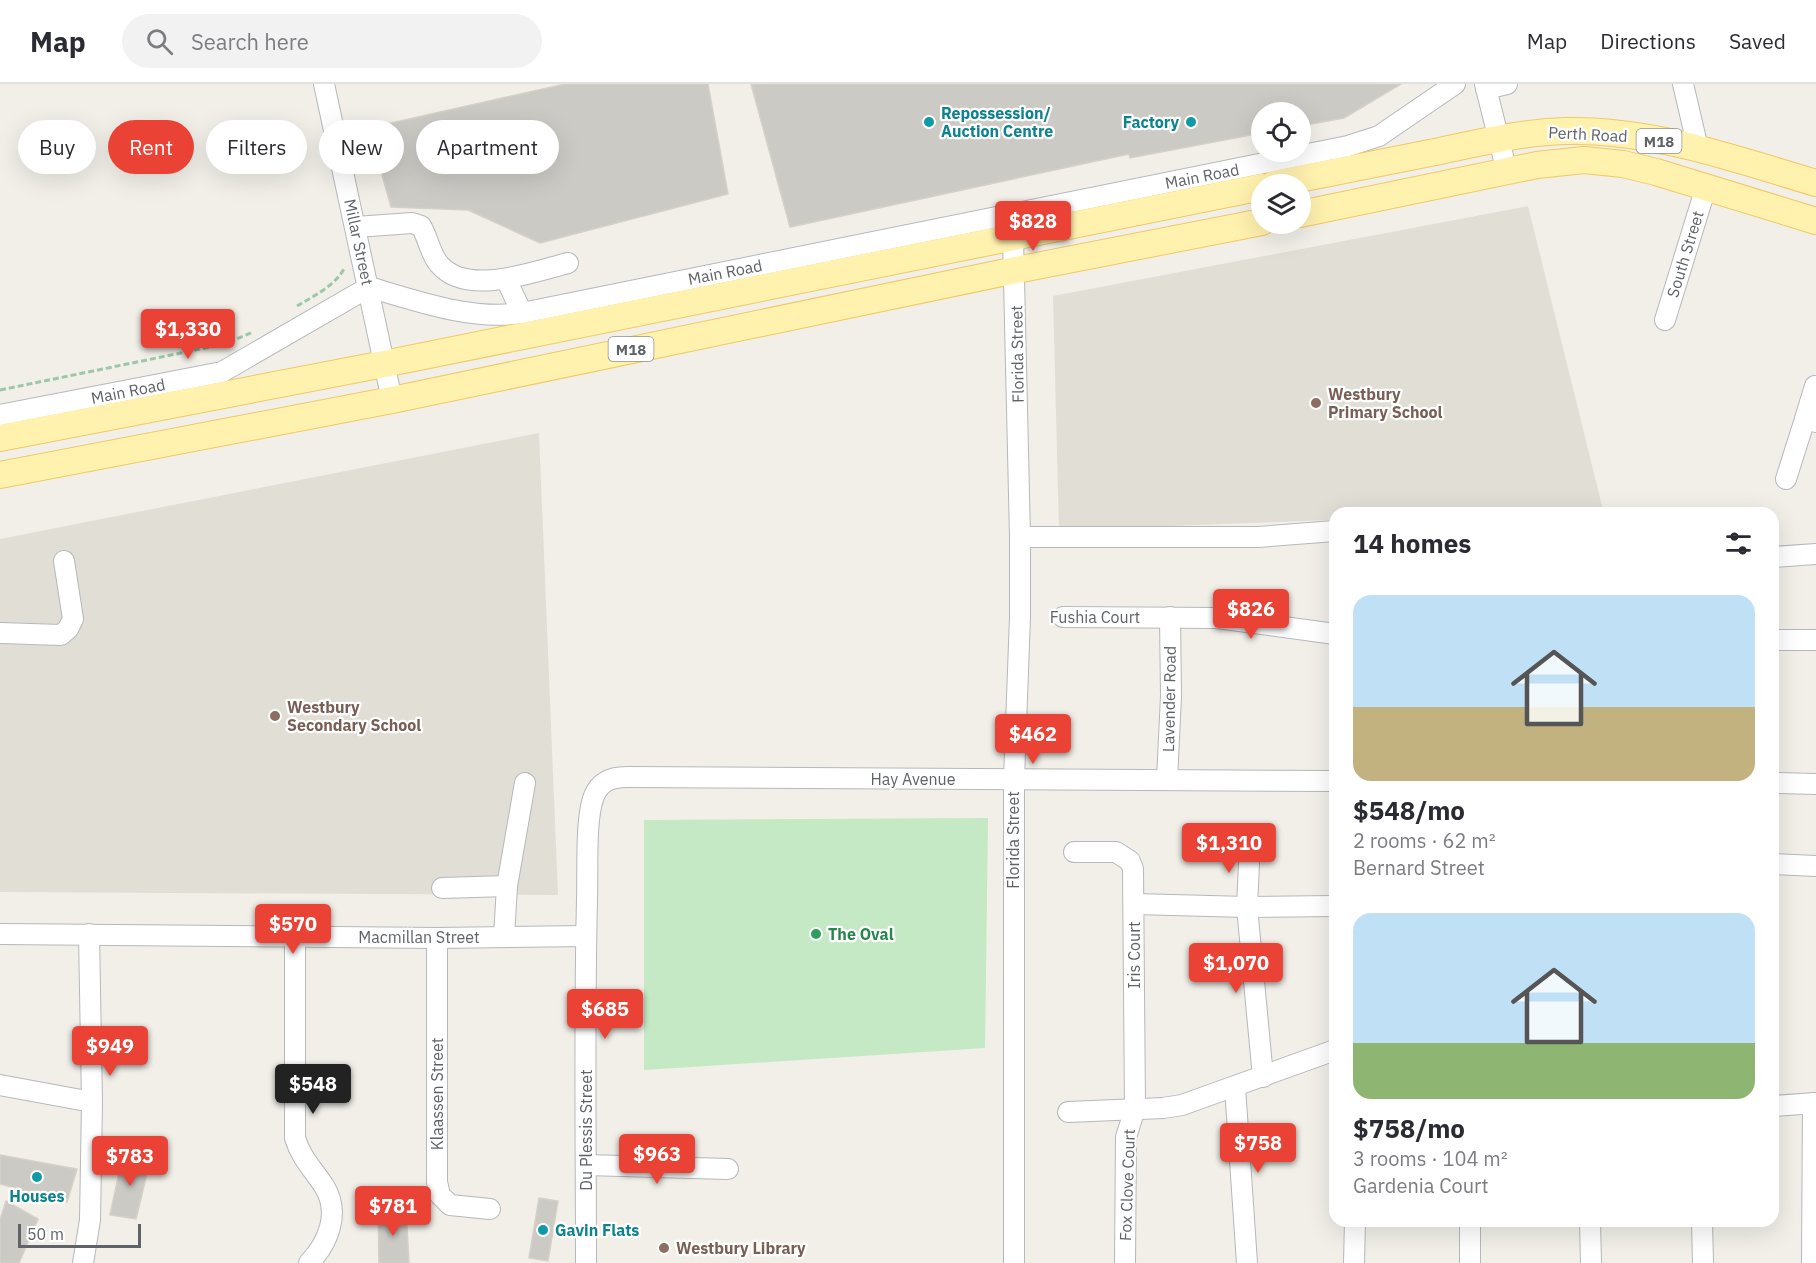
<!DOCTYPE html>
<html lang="en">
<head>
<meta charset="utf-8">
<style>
  body { margin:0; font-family:"IBM Plex Sans",sans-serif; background:#f2f2f3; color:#2b2b33; height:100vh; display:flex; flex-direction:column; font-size:22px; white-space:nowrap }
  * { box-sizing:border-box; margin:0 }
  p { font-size:20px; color:#7c7c81 }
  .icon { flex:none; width:33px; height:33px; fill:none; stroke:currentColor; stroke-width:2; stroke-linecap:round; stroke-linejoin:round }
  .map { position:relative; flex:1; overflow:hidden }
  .drawer { position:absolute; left:1329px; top:423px; width:450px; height:720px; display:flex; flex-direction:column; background:#fff; border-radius:18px; box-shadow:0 6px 24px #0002 }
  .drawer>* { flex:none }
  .top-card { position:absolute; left:18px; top:36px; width:570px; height:54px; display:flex; gap:12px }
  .fabs { position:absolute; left:1251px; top:18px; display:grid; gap:12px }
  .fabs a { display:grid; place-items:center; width:60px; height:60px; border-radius:50%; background:#fff; box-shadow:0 6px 24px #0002; font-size:30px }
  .scale { position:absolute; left:18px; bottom:15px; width:123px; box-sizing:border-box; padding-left:6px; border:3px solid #5f6368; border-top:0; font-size:16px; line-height:21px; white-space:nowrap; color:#5f6368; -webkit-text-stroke:4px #fff; paint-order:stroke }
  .price { position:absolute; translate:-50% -51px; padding:0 14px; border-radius:6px; background:#ea4335; color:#fff; font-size:20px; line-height:39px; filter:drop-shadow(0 2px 3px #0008) }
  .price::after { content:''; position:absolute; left:50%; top:36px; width:18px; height:14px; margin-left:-9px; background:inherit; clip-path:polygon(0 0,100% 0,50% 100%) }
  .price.selected { background:#222; color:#fff }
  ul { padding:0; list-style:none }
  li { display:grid; align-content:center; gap:12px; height:318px; padding:0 24px }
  li span { display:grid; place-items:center; height:186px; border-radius:18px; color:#555 }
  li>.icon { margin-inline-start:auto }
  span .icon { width:108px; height:108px; fill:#fffc; stroke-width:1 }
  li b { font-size:26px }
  h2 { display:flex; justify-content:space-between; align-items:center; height:72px; padding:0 24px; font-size:26px }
  .pill { padding:0 21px; border-radius:27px; background:#fff; box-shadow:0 6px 24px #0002; font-size:21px; line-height:54px }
  .pill.selected { background:#ea4335; color:#fff }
  header { display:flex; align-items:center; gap:36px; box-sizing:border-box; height:84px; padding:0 30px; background:#fff; border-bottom:2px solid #e1e1e2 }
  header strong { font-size:28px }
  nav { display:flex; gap:33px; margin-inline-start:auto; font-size:21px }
  .search { width:420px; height:54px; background:#f2f2f3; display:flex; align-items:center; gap:15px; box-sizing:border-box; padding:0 21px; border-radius:33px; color:#7c7c81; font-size:22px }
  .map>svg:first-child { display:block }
</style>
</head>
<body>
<header>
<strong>Map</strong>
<div class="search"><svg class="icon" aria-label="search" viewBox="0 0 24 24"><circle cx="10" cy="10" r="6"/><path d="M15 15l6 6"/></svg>Search here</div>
<nav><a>Map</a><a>Directions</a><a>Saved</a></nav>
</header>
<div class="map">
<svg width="1816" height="1179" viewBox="0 0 1816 1179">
  <rect width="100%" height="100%" fill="#f1efe8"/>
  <!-- education -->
  <g fill="#e1ded6">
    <path d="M1528 122 1603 426 1520 429H1335V436L1059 446 1053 212Z"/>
    <path d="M539 349 558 811 0 808V455Z"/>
  </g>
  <!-- green -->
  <path fill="#c5e8c5" d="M988 734 985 964 644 986V736Z"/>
  <!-- building -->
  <g fill="#cccac5" stroke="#d6d1c6" stroke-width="1.5">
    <path d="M565 0H708L728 110 540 159 468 126 391 123 369 44Z"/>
    <path d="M751 0H1401L1344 34 1300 42V28H1262V49L1130 74 1129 70 790 143Z"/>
    <path d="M123 1070 150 1077 136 1135 110 1131Z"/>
    <path d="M0 1071 77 1085 67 1118 0 1100Z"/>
    <path d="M539 1114 558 1117 548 1177 529 1174Z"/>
    <path d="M6 1117 38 1135 19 1179H0V1136Z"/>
    <path d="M406 1125 409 1179H379L378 1127Z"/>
  </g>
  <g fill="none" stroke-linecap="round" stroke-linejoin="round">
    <defs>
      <g id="minor">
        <path d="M324 0 392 316"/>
        <path d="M1485 0 1507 88"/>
        <path d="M1683 0 1698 64"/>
        <path d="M1486 5 1507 0"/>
        <path d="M356 143 412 139 421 142C428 153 430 170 439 180 466 213 533 188 568 179"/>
        <path d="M1013 153 1020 453V533L1014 695V1179"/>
        <path d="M506 195 522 229"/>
        <path d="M1665 236 1706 103"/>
        <path d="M1815 302 1805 335 1816 338"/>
        <path d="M0 331 222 288 369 203C416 217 473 237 522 229L1348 62 1379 52 1455 0"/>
        <path d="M1786 395 1805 335"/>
        <path d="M1020 453H1258L1335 447"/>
        <path d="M1773 473 1816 470"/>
        <path d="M1063 533 1217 534 1335 550"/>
        <path d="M0 549 61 551 68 545 73 535 64 477"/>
        <path d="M1773 556H1816"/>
        <path d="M1167 696 1171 612 1170 533"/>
        <path d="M1773 699 1816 700"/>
        <path d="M1250 758 1247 823 1263 993"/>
        <path d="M1074 768H1116L1130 777 1133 785 1135 1025 1126 1053 1125 1179"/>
        <path d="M1773 780 1816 782"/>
        <path d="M442 804 507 802"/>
        <path d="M1134 820 1247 823 1335 822"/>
        <path d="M0 850 437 854 586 852"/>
        <path d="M295 852V1054C301 1074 313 1085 324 1102 341 1129 328 1159 309 1179"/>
        <path d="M504 853 507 802 525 699"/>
        <path d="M437 854V1098L440 1111 450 1121 490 1125"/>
        <path d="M0 1001 92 1018"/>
        <path d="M1235 1003 1247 1179"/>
        <path d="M1773 1022 1816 1019"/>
        <path d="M1068 1028 1163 1024 1182 1021 1335 966"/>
        <path d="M586 1081 728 1085"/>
        <path d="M1590 1137 1591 1179"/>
        <path d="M1702 1137 1703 1179"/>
        <path d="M83 1179 90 1136 92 1018 89 850"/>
        <path d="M586 1179C586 1058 584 937 587 816 588 790 585 734 594 712 600 697 612 693 627 693L1335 697"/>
        <path d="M1354 1179 1355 1137"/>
        <path d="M1470 1179V1137"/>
        <path d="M1812 1179 1813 1019"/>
      </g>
      <g id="major">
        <path d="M1274 100C1330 89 1385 78 1440 67 1482 58 1524 48 1566 47 1652 45 1735 75 1816 99"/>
        <path d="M1300 130 1537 81 1584 76 1623 80 1656 88 1816 137"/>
        <path d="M0 354 384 280 1262 103"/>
        <path d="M0 391 392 316 1016 186 1262 138"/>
      </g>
    </defs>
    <!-- minor casing -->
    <use href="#minor" stroke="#b5b8bc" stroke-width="22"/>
    <!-- major casing -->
    <use href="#major" stroke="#f2c960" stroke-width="28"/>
    <!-- path -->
    <g stroke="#9cc7a9" stroke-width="3" stroke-dasharray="6 3" stroke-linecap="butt">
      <path d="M297 222C314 212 336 201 345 183"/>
      <path d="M0 306 225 260 253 248"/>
    </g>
    <!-- minor -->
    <use href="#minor" stroke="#fff" stroke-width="20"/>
    <!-- major -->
    <use href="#major" stroke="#fff2af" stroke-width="26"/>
  </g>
  <!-- markers -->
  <g fill="#0f9aa8" stroke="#fff" stroke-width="2">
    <circle cx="929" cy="38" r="6"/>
    <circle cx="1191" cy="38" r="6"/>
    <circle cx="37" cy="1093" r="6"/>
    <circle cx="543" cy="1146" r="6"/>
  </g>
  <g fill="#8d6e63" stroke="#fff" stroke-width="2">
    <circle cx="1316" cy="319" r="6"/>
    <circle cx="275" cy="632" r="6"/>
    <circle cx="664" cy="1164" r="6"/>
  </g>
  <circle fill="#2e9e5b" stroke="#fff" stroke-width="2" cx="816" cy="850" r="6"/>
  <g text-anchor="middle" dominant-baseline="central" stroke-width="4.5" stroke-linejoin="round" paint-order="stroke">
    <!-- shield labels -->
    <g fill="#fff" stroke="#8f9295" stroke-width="1.5">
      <rect x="1636.5" y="45" width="45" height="24" rx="4.5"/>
      <rect x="608.5" y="253" width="45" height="24" rx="4.5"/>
    </g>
    <g font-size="15" font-weight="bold" fill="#5f6368">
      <text x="1659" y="57">M18</text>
      <text x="631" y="265">M18</text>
    </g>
    <!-- culture labels -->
    <g font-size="16" font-weight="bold" fill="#0d838f" stroke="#fff" text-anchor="start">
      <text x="941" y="29">Repossession/<tspan x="941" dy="18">Auction Centre</tspan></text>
      <text x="1179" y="38" text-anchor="end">Factory</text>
      <text x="37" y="1112" text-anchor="middle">Houses</text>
      <text x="555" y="1146">Gavin Flats</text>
    </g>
    <!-- street labels -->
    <g font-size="16" fill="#5f6368" stroke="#fff">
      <text transform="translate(1588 50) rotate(3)">Perth Road</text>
      <text transform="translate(1202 92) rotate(-11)">Main Road</text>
      <text transform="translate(359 158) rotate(78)">Millar Street</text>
      <text transform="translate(1685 170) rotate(-73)">South Street</text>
      <text transform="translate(725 188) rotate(-11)">Main Road</text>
      <text transform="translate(1017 270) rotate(-91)">Florida Street</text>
      <text transform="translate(128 307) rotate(-11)">Main Road</text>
      <text x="1095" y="533">Fushia Court</text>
      <text transform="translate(1169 615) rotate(-89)">Lavender Road</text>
      <text x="913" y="695">Hay Avenue</text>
      <text transform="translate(1013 756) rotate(-90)">Florida Street</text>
      <text x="419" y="853">Macmillan Street</text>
      <text transform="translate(1134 871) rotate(-90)">Iris Court</text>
      <text transform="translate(437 1010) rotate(-90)">Klaassen Street</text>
      <text transform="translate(586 1046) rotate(-90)">Du Plessis Street</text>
      <text transform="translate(1127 1101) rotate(-88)">Fox Clove Court</text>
    </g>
    <!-- education labels -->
    <g font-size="16" font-weight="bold" fill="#785e54" stroke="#fff" text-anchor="start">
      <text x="1328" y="310">Westbury<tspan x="1328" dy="18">Primary School</tspan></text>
      <text x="287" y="623">Westbury<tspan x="287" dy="18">Secondary School</tspan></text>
      <text x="676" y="1164">Westbury Library</text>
    </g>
    <!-- leisure labels -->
    <g font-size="16" font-weight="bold" fill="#27864d" stroke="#fff" text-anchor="start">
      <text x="828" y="850">The Oval</text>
    </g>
  </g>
</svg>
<div class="fabs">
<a><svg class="icon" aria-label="locate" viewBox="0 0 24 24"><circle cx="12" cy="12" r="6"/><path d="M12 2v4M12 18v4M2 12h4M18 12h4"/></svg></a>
<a><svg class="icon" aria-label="layers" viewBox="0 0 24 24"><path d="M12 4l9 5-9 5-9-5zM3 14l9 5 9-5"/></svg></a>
</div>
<div class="scale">50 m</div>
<b class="price" style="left:1033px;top:168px">$828</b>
<b class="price" style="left:188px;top:276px">$1,330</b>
<b class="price" style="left:1251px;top:556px">$826</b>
<b class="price" style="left:1033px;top:681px">$462</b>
<b class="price" style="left:1229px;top:790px">$1,310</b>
<b class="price" style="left:293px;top:871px">$570</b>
<b class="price" style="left:1236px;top:910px">$1,070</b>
<b class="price" style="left:605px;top:956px">$685</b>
<b class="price" style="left:110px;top:993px">$949</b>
<b class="price selected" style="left:313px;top:1031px">$548</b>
<b class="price" style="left:1258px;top:1090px">$758</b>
<b class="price" style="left:657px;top:1101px">$963</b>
<b class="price" style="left:130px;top:1103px">$783</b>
<b class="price" style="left:393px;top:1153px">$781</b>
<div class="top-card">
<a class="pill">Buy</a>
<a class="pill selected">Rent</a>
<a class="pill">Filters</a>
<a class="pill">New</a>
<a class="pill">Apartment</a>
</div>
<section class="drawer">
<h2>14 homes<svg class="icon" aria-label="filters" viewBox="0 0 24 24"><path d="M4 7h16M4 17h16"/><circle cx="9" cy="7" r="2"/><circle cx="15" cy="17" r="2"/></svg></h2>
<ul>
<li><span style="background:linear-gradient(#bfe0f5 60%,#c2b280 0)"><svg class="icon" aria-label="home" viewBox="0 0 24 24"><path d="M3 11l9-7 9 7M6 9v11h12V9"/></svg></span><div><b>$548/mo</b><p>2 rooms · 62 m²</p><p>Bernard Street</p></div></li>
<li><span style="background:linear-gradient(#bfe0f5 70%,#8fb573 0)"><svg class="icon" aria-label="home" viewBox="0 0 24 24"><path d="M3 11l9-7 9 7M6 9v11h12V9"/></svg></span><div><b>$758/mo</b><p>3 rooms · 104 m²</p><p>Gardenia Court</p></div></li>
</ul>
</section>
</div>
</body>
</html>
